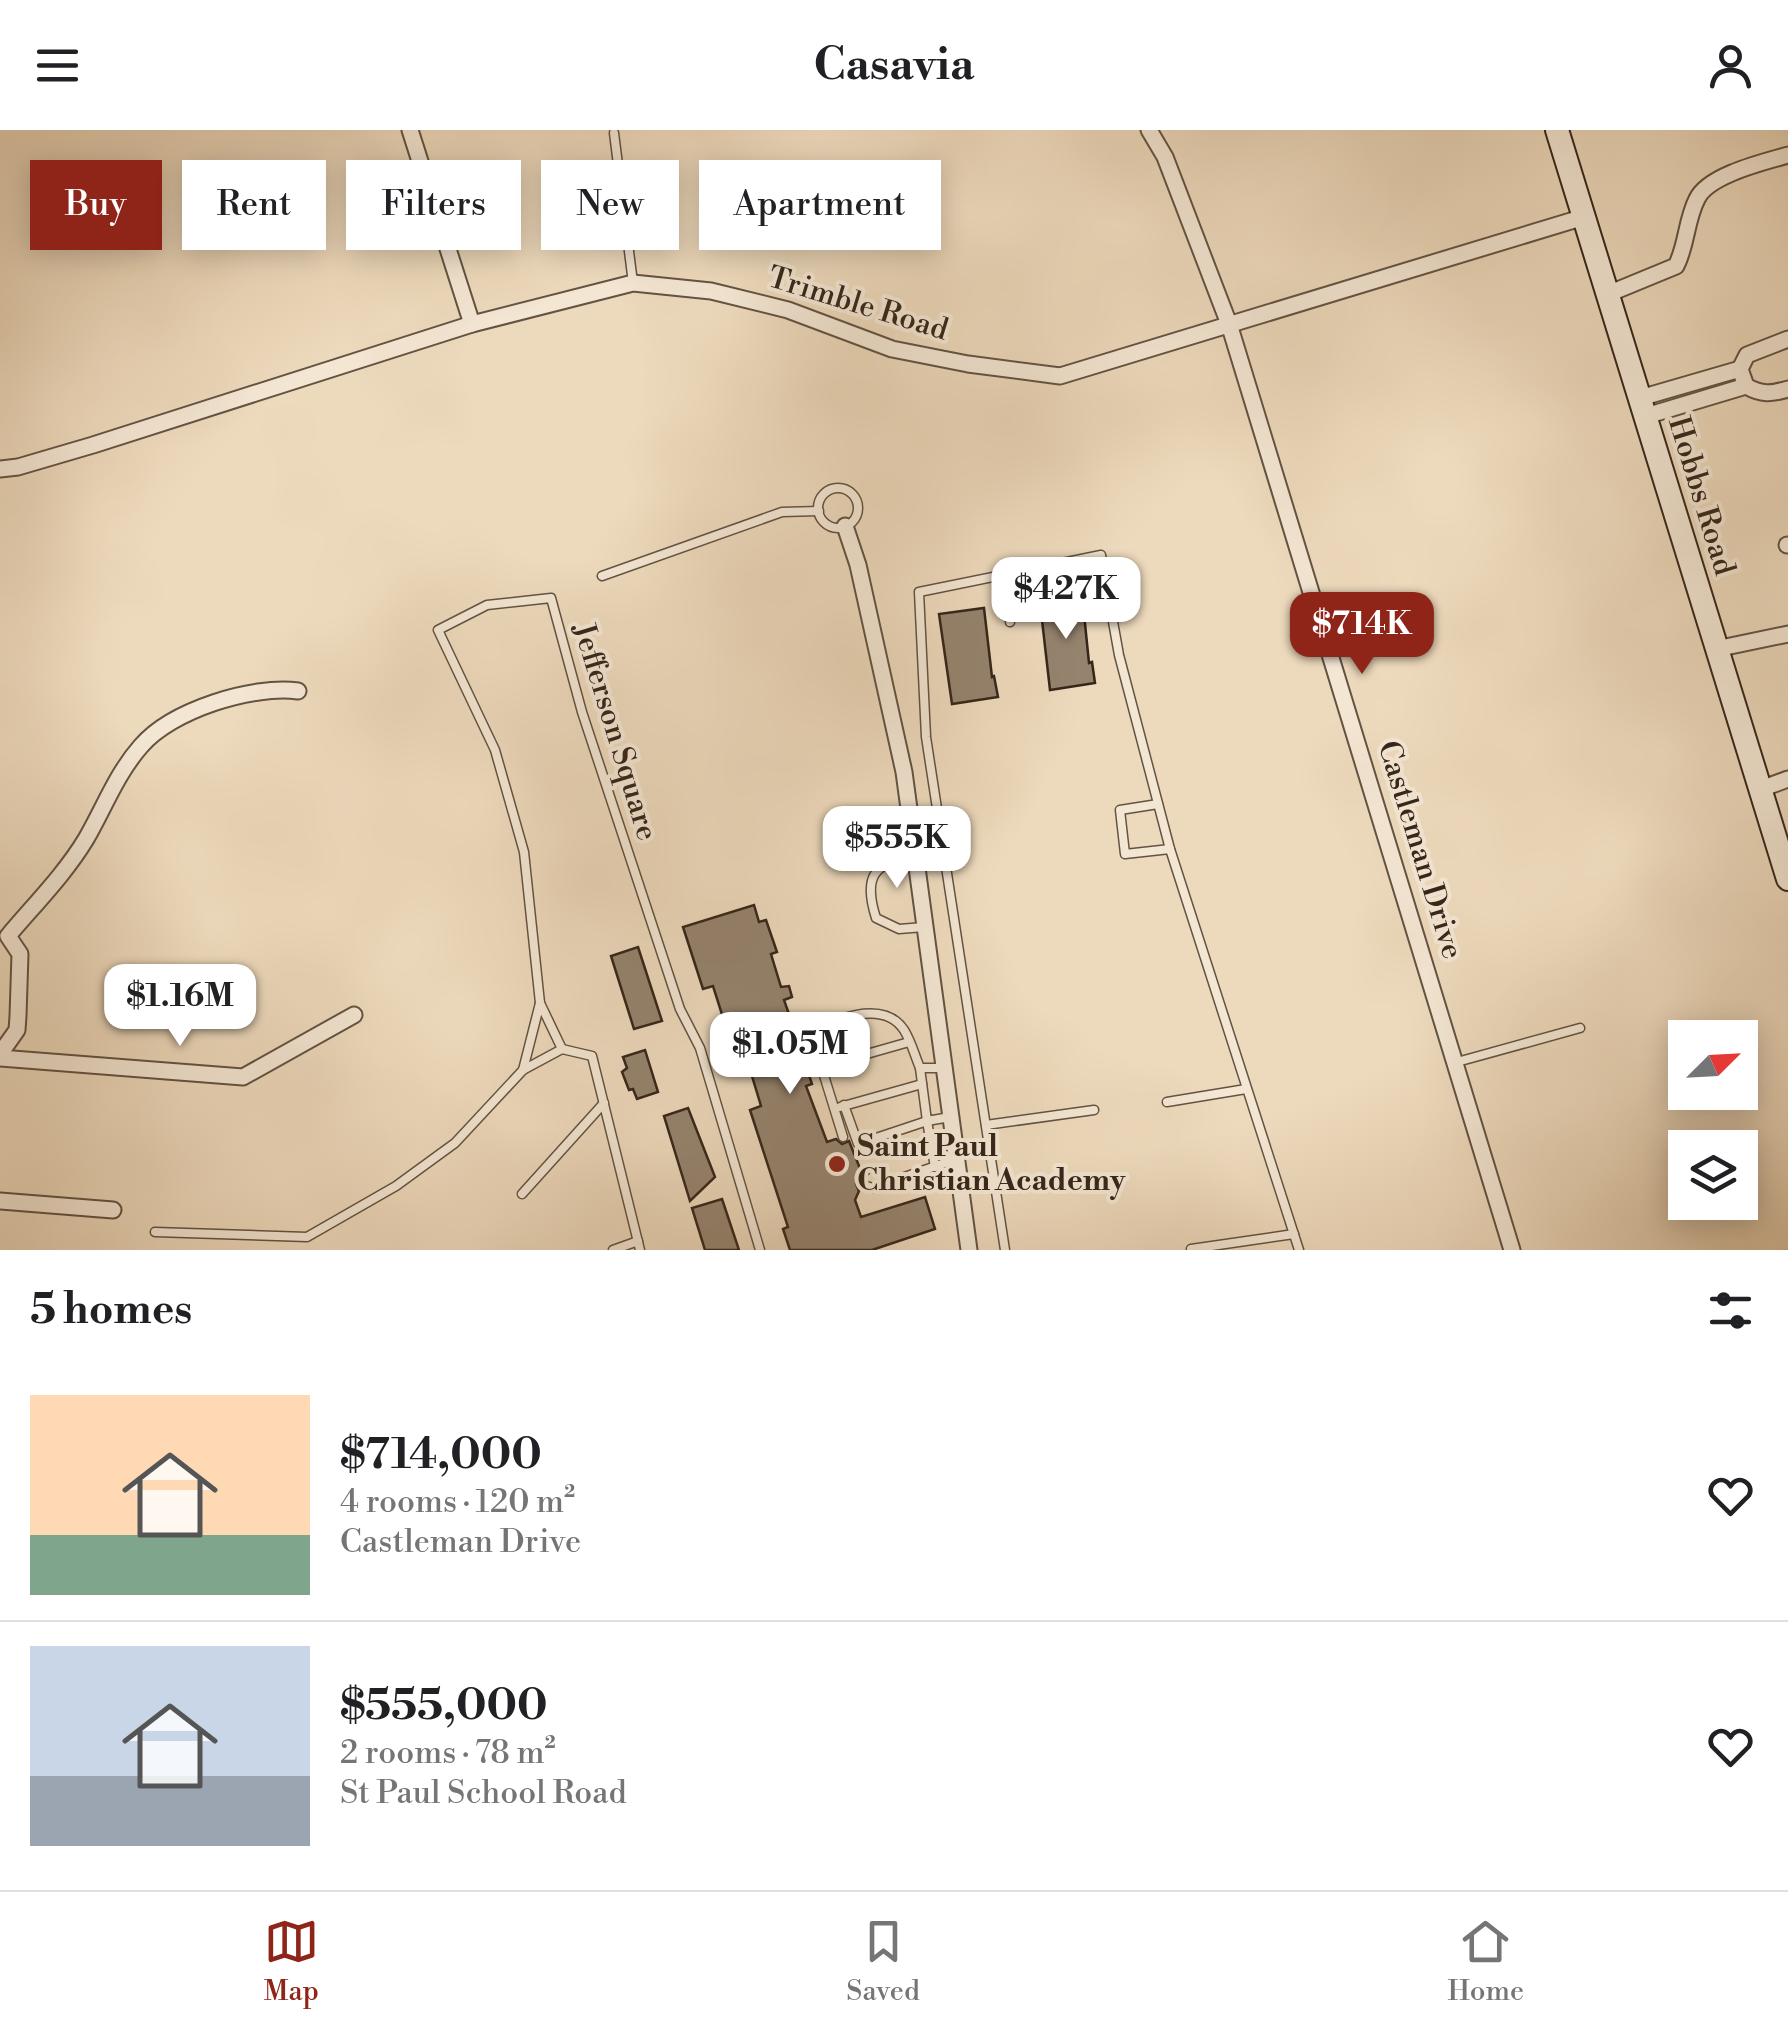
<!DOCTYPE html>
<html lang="en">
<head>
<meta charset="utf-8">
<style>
  body { margin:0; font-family:"Libre Bodoni",serif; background:#f2f2f2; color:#202124; height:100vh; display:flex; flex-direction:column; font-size:38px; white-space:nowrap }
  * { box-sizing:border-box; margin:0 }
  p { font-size:32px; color:#757577 }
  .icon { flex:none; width:55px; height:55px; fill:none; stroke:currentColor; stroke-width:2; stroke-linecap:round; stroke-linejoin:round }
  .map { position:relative; height:1120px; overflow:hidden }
  .panel { display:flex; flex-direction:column; background:#fff; flex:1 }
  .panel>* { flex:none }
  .top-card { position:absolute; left:30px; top:30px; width:1000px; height:90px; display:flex; gap:20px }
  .needle { width:65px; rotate:66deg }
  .tools { position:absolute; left:1668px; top:890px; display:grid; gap:20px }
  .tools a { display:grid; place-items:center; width:90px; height:90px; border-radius:0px; background:#fff; box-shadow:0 5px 25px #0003; font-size:50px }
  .price { position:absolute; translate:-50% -85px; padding:0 22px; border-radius:20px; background:#fff; color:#222; font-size:32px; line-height:65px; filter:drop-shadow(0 2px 5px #0008) }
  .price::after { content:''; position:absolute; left:50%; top:60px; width:30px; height:22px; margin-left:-15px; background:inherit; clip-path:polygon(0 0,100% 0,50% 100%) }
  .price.selected { background:#8f2418; color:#fff }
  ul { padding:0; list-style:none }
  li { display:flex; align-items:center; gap:30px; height:250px; padding:0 30px }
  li+li { border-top:2px solid #e0e0e0 }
  li span { display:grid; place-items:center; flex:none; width:280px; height:200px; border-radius:0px; color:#555 }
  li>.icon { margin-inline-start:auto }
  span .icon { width:120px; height:120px; fill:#fffc; stroke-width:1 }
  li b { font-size:42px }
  h2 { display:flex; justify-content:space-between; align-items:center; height:120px; padding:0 30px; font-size:42px }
  .chip { padding:0 35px; border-radius:0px; background:#fff; box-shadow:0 5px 25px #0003; font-size:35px; line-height:90px }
  .chip.selected { background:#8f2418; color:#fff }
  header { display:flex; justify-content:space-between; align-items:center; height:130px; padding:0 30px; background:#fff; font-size:45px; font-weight:700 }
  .tabs { display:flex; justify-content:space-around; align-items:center; height:140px; border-top:2px solid #e0e0e0; background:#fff; font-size:28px; color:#757577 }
  .tabs a { display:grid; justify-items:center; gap:5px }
  .tabs .selected { color:#8f2418 }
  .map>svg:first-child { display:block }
</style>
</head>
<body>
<header><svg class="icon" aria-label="menu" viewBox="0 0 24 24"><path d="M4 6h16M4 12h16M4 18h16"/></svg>Casavia<svg class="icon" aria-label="person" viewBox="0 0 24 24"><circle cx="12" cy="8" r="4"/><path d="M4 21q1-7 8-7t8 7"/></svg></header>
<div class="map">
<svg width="1788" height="1120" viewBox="0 0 1788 1120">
  <rect width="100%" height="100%" fill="#edd9bc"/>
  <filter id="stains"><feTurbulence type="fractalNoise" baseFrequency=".002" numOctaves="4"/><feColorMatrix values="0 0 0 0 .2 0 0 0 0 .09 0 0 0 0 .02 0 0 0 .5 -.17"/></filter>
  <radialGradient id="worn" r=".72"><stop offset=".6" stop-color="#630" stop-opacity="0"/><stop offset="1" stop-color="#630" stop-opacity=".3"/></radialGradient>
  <!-- building -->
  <g fill="#95836e" stroke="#35261a" stroke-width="2.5">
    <path d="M1082 464 1089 533 1092 532 1095 553 1050 560 1042 490H1039L1037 470Z"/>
    <path d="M984 478 992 547 994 546 998 567 952 574 939 484Z"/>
    <path d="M754 775 759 792 766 790 777 822 771 824 781 857 789 856 792 867 784 870 790 887 777 891 786 919 793 916 800 937 807 939 812 954 806 956 827 1012 836 1009 842 1014 849 1011 861 1041 868 1044 856 1054 859 1061 855 1070 861 1087 925 1067 935 1099 872 1120H790L783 1099 788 1097 750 980 761 976 742 913 732 916 713 856 703 859 683 797Z"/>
    <path d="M638 817 662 891 634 899 611 826Z"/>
    <path d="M645 920 658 962 637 969 633 959 629 960 622 942 627 938 623 927Z"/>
    <path d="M688 978 715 1047 690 1071 664 986Z"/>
    <path d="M722 1069 739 1120H705L692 1078Z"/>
  </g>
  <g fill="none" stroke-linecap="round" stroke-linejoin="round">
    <defs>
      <g id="lane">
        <path d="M614 3 633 153"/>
        <circle cx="838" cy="378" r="20"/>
        <path d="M1005 444 1010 492"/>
        <path d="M602 446 782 382 819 381"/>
        <path d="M1158 674 1120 680 1125 724 1170 719"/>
        <path d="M915 727C873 732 863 747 876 788L899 799 924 797"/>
        <path d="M562 919 540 873 524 722 495 620 438 500 487 475 551 468 582 582 680 879 700 918 760 1120"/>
        <path d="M1457 932 1580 898"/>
        <path d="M821 937 909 912"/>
        <path d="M920 938 927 991 950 987"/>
        <path d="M523 940 540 873"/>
        <path d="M1167 972 1246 959"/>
        <path d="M844 975 858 1014 927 991 935 1037"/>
        <path d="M840 977 922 954"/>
        <path d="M986 995 1094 980"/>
        <path d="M843 1007 818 926 813 899C839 889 884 869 904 900 911 911 915 926 920 938H943"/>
        <path d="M863 1055 873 1058 956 1029"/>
        <path d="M522 1064 604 973"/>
        <path d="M155 1102 307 1107 396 1056 455 1013 523 940 562 919 592 926 640 1120"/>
        <path d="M1191 1119 1294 1104"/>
        <path d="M613 1120 638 1111"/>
        <path d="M1005 1120 926 607 919 462 1101 425 1119 525 1170 719 1299 1120"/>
      </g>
      <g id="street">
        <path d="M410 0 472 194"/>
        <path d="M1149 0 1165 27 1229 194 1512 1120"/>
        <path d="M1608 164 1676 136C1687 115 1686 90 1697 69 1708 45 1764 32 1788 25"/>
        <path d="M1788 209 1747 225 1740 239 1746 256C1762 265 1771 264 1788 259"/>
        <path d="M1640 268 1740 239"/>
        <path d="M1646 286 1746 256"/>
        <path d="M0 339 18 337 93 315 472 194 633 153 711 161 788 180 892 219 968 234 1060 246 1584 87"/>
        <path d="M845 396 858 435 904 642 969 1120"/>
        <path d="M1787 415H1788"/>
        <path d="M1716 519 1788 504"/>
        <path d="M1758 660 1788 649"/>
        <path d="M0 924 17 900 18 886 20 824 8 806C34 775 65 744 86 709 104 678 117 643 141 616 172 580 252 555 298 561"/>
        <path d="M0 928 243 947 354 885"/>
        <path d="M0 1071 113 1080"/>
      </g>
      <path id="secondary" d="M1557 0 1788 749"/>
    </defs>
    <!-- lane casing -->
    <use href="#lane" stroke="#635342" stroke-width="11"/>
    <!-- street casing -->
    <use href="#street" stroke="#635342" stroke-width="19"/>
    <!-- secondary casing -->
    <use href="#secondary" stroke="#35261a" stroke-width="26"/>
    <!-- lane -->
    <use href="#lane" stroke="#f3e6d3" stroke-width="8"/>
    <!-- street -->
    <use href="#street" stroke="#f3e6d3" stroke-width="15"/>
    <!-- secondary -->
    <use href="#secondary" stroke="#f3e6d3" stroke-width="22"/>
  </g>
  <!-- markers -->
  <circle fill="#8f2418" stroke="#f3e6d3" stroke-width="4" cx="837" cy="1034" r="10"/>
  <g text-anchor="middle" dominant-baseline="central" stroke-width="8" stroke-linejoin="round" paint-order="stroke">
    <!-- street labels -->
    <g font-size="30" fill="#35261a" stroke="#f3e6d3">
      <text transform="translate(858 174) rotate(17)">Trimble Road</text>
      <text transform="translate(1701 366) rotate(73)">Hobbs Road</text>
      <text transform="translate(615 602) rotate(73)">Jefferson Square</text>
      <text transform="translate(1420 720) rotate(73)">Castleman Drive</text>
    </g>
    <!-- poi labels -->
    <g font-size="30" font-weight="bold" fill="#35261a" stroke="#f3e6d3" text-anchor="start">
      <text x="857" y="1017">Saint Paul<tspan x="857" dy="34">Christian Academy</tspan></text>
    </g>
  </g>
  <rect width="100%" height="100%" filter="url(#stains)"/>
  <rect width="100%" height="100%" fill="url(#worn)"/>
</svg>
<div class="tools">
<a><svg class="needle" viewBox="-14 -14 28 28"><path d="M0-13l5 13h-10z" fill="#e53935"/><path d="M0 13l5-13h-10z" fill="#757577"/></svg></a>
<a><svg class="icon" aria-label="layers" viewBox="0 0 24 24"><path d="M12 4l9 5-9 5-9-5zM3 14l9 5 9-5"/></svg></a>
</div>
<b class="price" style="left:1066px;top:512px">$427K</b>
<b class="price selected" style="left:1362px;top:547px">$714K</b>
<b class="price" style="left:897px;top:761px">$555K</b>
<b class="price" style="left:180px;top:919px">$1.16M</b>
<b class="price" style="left:790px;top:967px">$1.05M</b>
<div class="top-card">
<a class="chip selected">Buy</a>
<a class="chip">Rent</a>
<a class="chip">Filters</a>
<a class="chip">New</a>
<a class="chip">Apartment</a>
</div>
</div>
<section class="panel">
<h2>5 homes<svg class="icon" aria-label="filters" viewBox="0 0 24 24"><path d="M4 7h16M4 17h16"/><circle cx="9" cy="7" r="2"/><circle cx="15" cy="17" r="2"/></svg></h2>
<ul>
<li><span style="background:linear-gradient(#ffd9b3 70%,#7fa58c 0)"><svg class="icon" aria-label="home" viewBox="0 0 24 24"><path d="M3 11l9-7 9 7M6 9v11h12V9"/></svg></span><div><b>$714,000</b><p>4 rooms · 120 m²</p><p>Castleman Drive</p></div><svg class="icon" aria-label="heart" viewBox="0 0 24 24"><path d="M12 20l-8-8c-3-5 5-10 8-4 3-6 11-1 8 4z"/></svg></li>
<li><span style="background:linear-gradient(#c9d6e8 65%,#9aa5b1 0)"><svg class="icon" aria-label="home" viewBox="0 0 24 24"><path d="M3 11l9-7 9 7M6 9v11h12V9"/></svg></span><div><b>$555,000</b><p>2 rooms · 78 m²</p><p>St Paul School Road</p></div><svg class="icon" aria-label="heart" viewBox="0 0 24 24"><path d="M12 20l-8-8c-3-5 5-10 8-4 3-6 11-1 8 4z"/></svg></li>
</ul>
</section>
<nav class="tabs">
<a class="selected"><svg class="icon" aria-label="map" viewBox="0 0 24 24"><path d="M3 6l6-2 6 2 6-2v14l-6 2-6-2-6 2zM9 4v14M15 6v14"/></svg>Map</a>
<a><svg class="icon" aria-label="saved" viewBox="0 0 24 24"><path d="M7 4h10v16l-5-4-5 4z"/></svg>Saved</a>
<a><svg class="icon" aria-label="home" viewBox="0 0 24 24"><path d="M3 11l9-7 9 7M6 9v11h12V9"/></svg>Home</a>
</nav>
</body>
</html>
